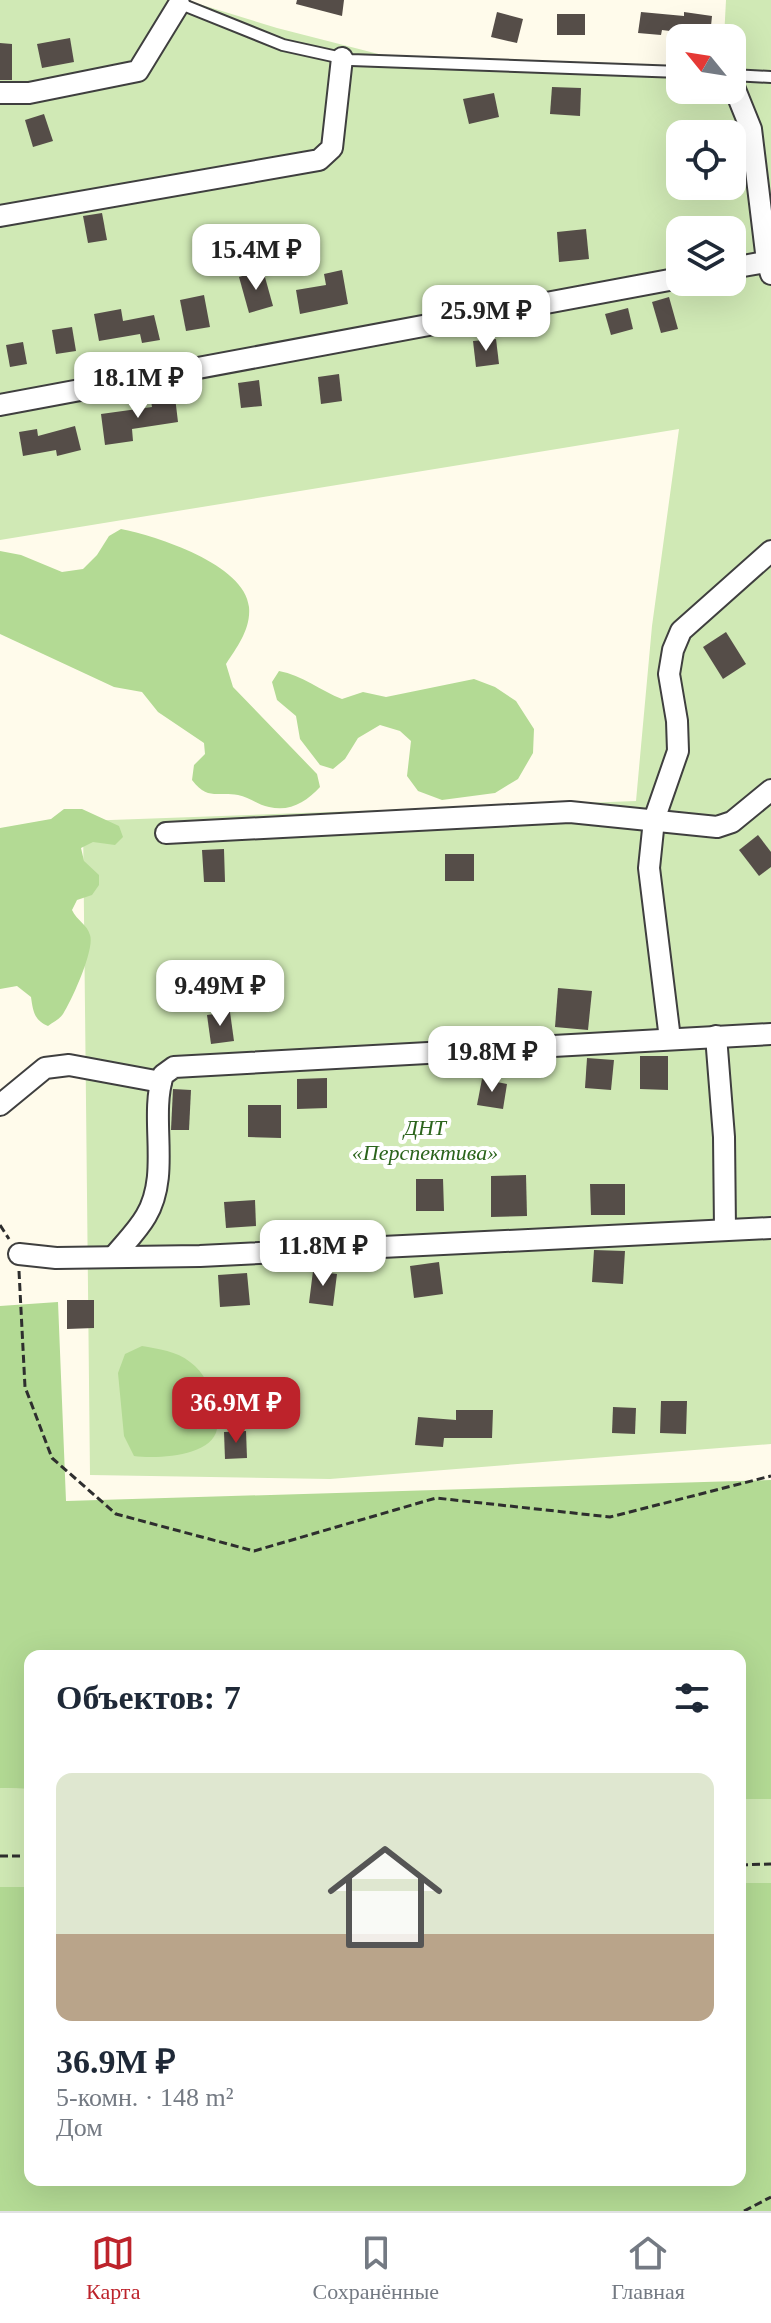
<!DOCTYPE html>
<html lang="ru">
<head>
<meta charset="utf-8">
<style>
  body { margin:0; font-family:"Times New Roman",serif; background:#f6f6f7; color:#1f2937; height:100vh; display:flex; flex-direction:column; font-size:30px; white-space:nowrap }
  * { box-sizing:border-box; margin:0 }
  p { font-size:26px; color:#747a83 }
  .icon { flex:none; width:44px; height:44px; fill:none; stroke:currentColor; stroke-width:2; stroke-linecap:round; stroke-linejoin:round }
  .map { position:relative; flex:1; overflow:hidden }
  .details { position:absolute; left:24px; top:1650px; width:722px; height:536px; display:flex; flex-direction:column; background:#fff; border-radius:16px; box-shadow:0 8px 32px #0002 }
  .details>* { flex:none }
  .needle { width:52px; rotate:300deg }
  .tools { position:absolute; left:666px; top:24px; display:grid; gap:16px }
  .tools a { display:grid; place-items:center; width:80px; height:80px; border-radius:16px; background:#fff; box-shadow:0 8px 32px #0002; font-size:40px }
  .price { position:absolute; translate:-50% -68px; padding:0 18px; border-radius:16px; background:#fff; color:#222; font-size:26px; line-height:52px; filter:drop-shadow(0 2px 4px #0008) }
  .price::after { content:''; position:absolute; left:50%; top:48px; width:24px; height:18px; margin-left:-12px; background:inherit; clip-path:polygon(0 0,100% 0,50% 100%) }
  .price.selected { background:#bd232b; color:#fff }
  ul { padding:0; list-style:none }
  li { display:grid; align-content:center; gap:16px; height:424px; padding:0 32px }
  li span { display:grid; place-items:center; height:248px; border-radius:16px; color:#555 }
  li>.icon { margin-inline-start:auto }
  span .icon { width:144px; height:144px; fill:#fffc; stroke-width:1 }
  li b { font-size:34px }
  h2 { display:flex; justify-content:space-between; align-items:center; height:96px; padding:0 32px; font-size:34px }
  .dock { display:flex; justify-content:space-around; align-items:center; height:112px; border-top:2px solid #e0e1e3; background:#fff; font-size:22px; color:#747a83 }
  .dock a { display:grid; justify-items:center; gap:4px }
  .dock .selected { color:#bd232b }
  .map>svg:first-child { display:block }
</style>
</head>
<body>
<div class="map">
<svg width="771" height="2211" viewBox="0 0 771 2211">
  <rect width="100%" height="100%" fill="#fffbeb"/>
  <!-- green -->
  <g fill="#d0e9b5" fill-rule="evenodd">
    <path d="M0 0H186L277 28 394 58 680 77V90H732V38H724L726 0H771V1444L330 1479 90 1475 83 821 636 801 652 626 679 429 0 540ZM680 134H732V186H680ZM680 230H732V282H680Z"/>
    <path d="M0 1788 30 1789V1887H0Z"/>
    <rect x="740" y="1799" width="31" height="84"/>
  </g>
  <!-- forest -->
  <g fill="#b3da94">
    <path d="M121 529C156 536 245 564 249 607 251 629 237 647 226 664L233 687 317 774 320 787C306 802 290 812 269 807 258 805 249 797 238 795 217 791 208 801 192 780L194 765 205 754 204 743 158 712 142 692 114 687 0 634V551L21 555 62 572 83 569 97 555 109 536Z"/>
    <path d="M279 671C302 675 321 691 342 699L363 692 386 697 474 679 495 687 516 701 534 729 533 753 518 779 495 793 442 800 418 791 407 776 411 741 400 731 380 725 358 738 345 759 333 769 320 765 300 739 296 716 277 700 272 682Z"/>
    <path d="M64 809H82L119 826 123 837 115 845 93 842 81 848 84 861 99 875V885L92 895 77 900 72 910C77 921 87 924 90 935 95 949 72 1000 63 1014 60 1019 53 1022 48 1026 34 1020 33 1011 31 997L17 986 0 989V828L51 819Z"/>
    <path d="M58 1302 66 1501 771 1480V1799H740V1656H30V1789L0 1788V1306Z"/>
    <path d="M142 1346C158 1349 177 1351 190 1362 204 1372 211 1388 214 1404 215 1412 219 1422 217 1429 212 1457 156 1459 134 1456L124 1436 118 1373 125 1354Z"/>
    <path d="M740 1883H771V2211H0V1887H30V2180H740Z"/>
  </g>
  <!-- building -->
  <g fill="#554d48">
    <path d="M297 0H344L342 16 296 4Z"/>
    <path d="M497 12 523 19 517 43 491 37Z"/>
    <path d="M641 12 684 16V12L712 16 710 36 662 30 661 35 638 33Z"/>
    <rect x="557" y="14" width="28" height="21"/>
    <path d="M70 38 74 62 42 68 37 44Z"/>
    <path d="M0 43 12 44V80H0Z"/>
    <path d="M552 87 581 88 580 116 550 114Z"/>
    <path d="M494 93 499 117 469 124 463 99Z"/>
    <path d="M44 114 53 141 33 147 25 120Z"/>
    <path d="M102 213 107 240 88 243 83 216Z"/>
    <path d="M586 229 589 259 559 262 557 232Z"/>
    <path d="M263 270 273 306 249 313 239 277Z"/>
    <path d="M342 270 348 304 300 314 296 290 326 285 324 274Z"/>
    <path d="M204 295 210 327 186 331 180 300Z"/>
    <path d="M669 297 678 329 661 333 652 302Z"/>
    <path d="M628 308 633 329 611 335 605 314Z"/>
    <path d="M121 309 123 321 154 315 160 340 142 343 140 334 99 341 94 314Z"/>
    <path d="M72 327 76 351 56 354 52 330Z"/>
    <path d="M496 339 499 364 476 367 473 341Z"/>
    <path d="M23 342 27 364 10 367 6 345Z"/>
    <path d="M339 374 342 401 321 404 318 377Z"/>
    <path d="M259 380 262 406 241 408 238 383Z"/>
    <path d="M175 397 178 422 132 429 133 441 105 445 101 414 152 407 151 401Z"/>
    <path d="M75 426 81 450 57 456 56 450 23 456 19 432 37 429 38 436Z"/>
    <path d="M726 632 746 664 723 679 703 647Z"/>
    <path d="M758 835 771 852V867L759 876 739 850Z"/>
    <path d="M224 849 225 882H204L202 850Z"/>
    <rect x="445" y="854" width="29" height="27"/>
    <path d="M558 988 592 991 588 1030 555 1027Z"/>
    <path d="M230 1012 234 1041 211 1044 207 1015Z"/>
    <path d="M640 1056H668V1090L640 1089Z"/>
    <path d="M587 1058 614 1060 611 1090 585 1088Z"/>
    <path d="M327 1078V1108L297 1109V1079Z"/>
    <path d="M482 1079 507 1084 503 1109 477 1105Z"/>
    <path d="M173 1089 191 1090 189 1130H171Z"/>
    <path d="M248 1105H281V1138L248 1137Z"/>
    <path d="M526 1175 527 1216 491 1217V1176Z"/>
    <path d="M416 1179H443L444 1211H416Z"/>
    <path d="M590 1184H625V1215H591Z"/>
    <path d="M255 1200 256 1226 226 1228 224 1202Z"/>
    <path d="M594 1250 625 1251 623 1284 592 1282Z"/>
    <path d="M439 1262 443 1294 414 1298 410 1266Z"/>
    <path d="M313 1271 337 1274 333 1306 309 1303Z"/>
    <path d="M247 1273 250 1305 220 1307 218 1275Z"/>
    <path d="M67 1300H94V1328L67 1329Z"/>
    <path d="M661 1401H687L686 1434 660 1433Z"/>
    <path d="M613 1407 636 1408 635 1434 612 1433Z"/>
    <path d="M456 1410H493L492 1438H444L443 1447 415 1445 418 1417 456 1420Z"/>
    <path d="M246 1431 247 1458 225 1459 224 1432Z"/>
  </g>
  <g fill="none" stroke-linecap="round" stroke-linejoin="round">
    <defs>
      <g id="service">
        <path d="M176 2 283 45 351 60 680 72"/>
        <path d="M732 75 771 77"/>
      </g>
      <g id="minor">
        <path d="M732 82 751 129 767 261 771 274"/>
        <path d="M0 93H29L138 71 179 4"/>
        <path d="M0 216 319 160 332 148 342 58"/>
        <path d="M732 268 771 261"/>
        <path d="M0 405 680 278"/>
        <path d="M166 833 570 812 717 827 732 822 771 790"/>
        <path d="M716 1036 724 1137 725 1229"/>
        <path d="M670 1039 649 868 654 820 678 751 677 721 669 674 673 650 681 631 771 551"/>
        <path d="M0 1105 45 1068 69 1065 161 1082"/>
        <path d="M19 1254 56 1258 200 1256 771 1228"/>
        <path d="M115 1255C125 1243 138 1230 146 1216 171 1174 149 1119 163 1075L174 1067 771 1034"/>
      </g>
    </defs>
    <!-- service casing -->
    <use href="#service" stroke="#3f3f3f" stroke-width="14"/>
    <!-- minor casing -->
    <use href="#minor" stroke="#3f3f3f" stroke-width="24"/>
    <!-- path -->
    <g stroke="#2e2e2e" stroke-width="3" stroke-dasharray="8 4" stroke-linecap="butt">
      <path d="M0 1225 9 1239"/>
      <path d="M19 1271 25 1387 52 1458 116 1514 254 1551 436 1498 610 1517 771 1476"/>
      <path d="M0 1856H30"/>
      <path d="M740 1865 771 1864"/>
      <path d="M744 2211 771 2197"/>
    </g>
    <!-- service -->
    <use href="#service" stroke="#fff" stroke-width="10"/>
    <!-- minor -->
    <use href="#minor" stroke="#fff" stroke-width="20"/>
  </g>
  <g text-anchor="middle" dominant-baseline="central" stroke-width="8" stroke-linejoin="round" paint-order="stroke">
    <!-- park labels -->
    <g font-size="22" font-style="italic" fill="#2b641c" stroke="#fff">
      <text x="425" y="1127">ДНТ<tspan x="425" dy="25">«Перспектива»</tspan></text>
    </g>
  </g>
</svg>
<div class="tools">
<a><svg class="needle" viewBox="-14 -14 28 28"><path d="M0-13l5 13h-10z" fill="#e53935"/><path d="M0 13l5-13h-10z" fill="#747a83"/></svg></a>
<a><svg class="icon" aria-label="locate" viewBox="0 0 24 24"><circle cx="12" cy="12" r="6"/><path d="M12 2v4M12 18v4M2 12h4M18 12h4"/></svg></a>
<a><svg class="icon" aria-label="layers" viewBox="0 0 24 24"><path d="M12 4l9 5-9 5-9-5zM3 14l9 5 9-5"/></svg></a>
</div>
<b class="price" style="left:256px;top:292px">15.4M ₽</b>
<b class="price" style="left:486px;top:353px">25.9M ₽</b>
<b class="price" style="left:138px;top:420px">18.1M ₽</b>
<b class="price" style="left:220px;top:1028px">9.49M ₽</b>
<b class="price" style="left:492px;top:1094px">19.8M ₽</b>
<b class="price" style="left:323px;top:1288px">11.8M ₽</b>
<b class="price selected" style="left:236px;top:1445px">36.9M ₽</b>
<section class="details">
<h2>Объектов: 7<svg class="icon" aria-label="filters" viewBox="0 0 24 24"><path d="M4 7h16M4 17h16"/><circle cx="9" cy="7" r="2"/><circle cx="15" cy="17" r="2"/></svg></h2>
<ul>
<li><span style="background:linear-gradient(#dfe7d0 65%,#b9a48a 0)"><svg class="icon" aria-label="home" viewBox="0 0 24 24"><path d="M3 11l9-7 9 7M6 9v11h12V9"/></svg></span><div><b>36.9M ₽</b><p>5-комн. · 148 m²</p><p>Дом</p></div></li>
</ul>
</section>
</div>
<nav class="dock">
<a class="selected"><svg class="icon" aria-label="map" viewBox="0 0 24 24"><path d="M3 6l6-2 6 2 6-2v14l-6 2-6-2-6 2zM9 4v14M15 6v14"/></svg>Карта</a>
<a><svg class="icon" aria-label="saved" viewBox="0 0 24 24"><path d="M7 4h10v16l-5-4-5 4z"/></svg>Сохранённые</a>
<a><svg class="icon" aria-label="home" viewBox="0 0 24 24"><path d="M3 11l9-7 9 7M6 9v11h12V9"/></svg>Главная</a>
</nav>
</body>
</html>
